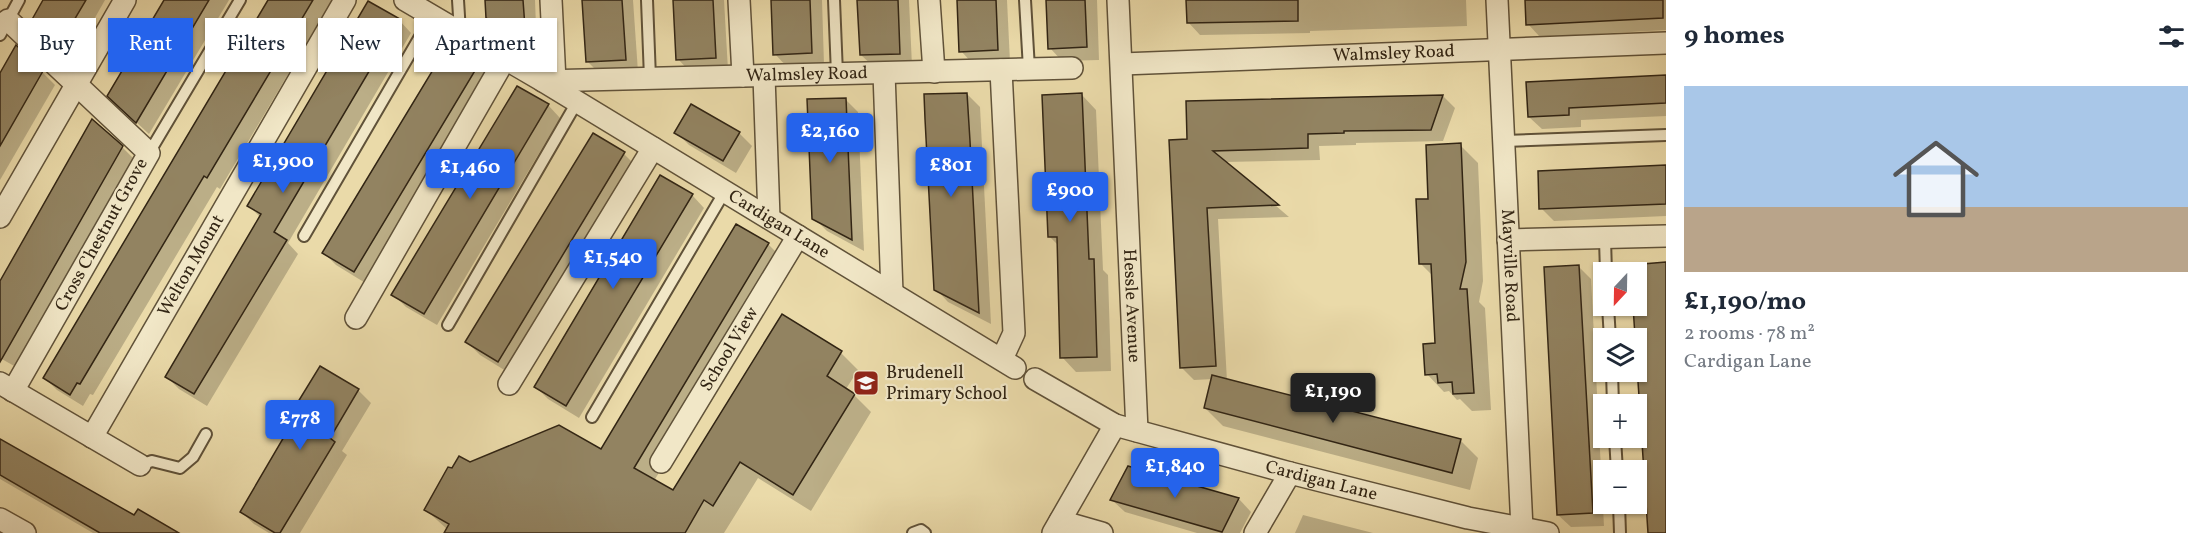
<!DOCTYPE html>
<html lang="en">
<head>
<meta charset="utf-8">
<style>
  body { margin:0; font-family:Vollkorn,serif; background:#f6f6f7; color:#1f2937; height:100vh; display:flex; flex-direction:column; font-size:22px; white-space:nowrap }
  * { box-sizing:border-box; margin:0 }
  p { font-size:20px; color:#747a83 }
  .icon { flex:none; width:33px; height:33px; fill:none; stroke:currentColor; stroke-width:2; stroke-linecap:round; stroke-linejoin:round }
  .map { position:relative; flex:1; overflow:hidden }
  .side { display:flex; flex-direction:column; background:#fff; width:540px }
  .side>* { flex:none }
  .guide { position:absolute; left:18px; top:18px; width:570px; height:54px; display:flex; gap:12px }
  .needle { width:39px; rotate:202deg }
  .controls { position:absolute; left:1593px; top:262px; display:grid; gap:12px }
  .controls a { display:grid; place-items:center; width:54px; height:54px; border-radius:0px; background:#fff; box-shadow:0 2px 4px #0004; font-size:30px }
  .price { position:absolute; translate:-50% -51px; padding:0 14px; border-radius:6px; background:#2563eb; color:#fff; font-size:20px; line-height:39px; filter:drop-shadow(0 2px 3px #0008) }
  .price::after { content:''; position:absolute; left:50%; top:36px; width:18px; height:14px; margin-left:-9px; background:inherit; clip-path:polygon(0 0,100% 0,50% 100%) }
  .price.active { background:#222; color:#fff }
  ul { padding:0; list-style:none }
  li { display:grid; align-content:center; gap:12px; height:318px; padding:0 18px }
  li+li { border-top:2px solid #e0e1e3 }
  li span { display:grid; place-items:center; height:186px; border-radius:0px; color:#555 }
  li>.icon { margin-inline-start:auto }
  span .icon { width:108px; height:108px; fill:#fffc; stroke-width:1 }
  li b { font-size:26px }
  h2 { display:flex; justify-content:space-between; align-items:center; height:72px; padding:0 18px; font-size:26px }
  .pill { padding:0 21px; border-radius:0px; background:#fff; box-shadow:0 2px 4px #0004; font-size:21px; line-height:54px }
  .pill.active { background:#2563eb; color:#fff }
  main { display:flex; flex:1; min-height:0 }
  .map>svg:first-child { display:block }
</style>
</head>
<body>
<main>
<div class="map">
<svg width="1666" height="533" viewBox="0 0 1666 533">
  <rect width="100%" height="100%" fill="#eadaa9"/>
  <filter id="stains"><feTurbulence type="fractalNoise" baseFrequency=".00333" numOctaves="4"/><feColorMatrix values="0 0 0 0 .2 0 0 0 0 .09 0 0 0 0 .02 0 0 0 .5 -.17"/></filter>
  <radialGradient id="worn" r=".72"><stop offset=".6" stop-color="#630" stop-opacity="0"/><stop offset="1" stop-color="#630" stop-opacity=".3"/></radialGradient>
  <!-- shadow -->
  <g fill="#0003">
    <path d="M45 0H105L71 60 44 35Z"/>
    <path d="M166 0H229L149 134 122 109Z"/>
    <path d="M269 0H332L220 189 217 187 93 395 90 394 83 406 57 390 45 378Z"/>
    <path d="M486 0H535L537 52 500 31 487 18Z"/>
    <path d="M584 0H633L638 72 600 74 588 62Z"/>
    <path d="M674 0H724L728 70 690 72 678 59Z"/>
    <path d="M772 0H822L824 65 787 67 775 54Z"/>
    <path d="M859 0H909L912 66 874 67 861 55Z"/>
    <path d="M958 0H1007L1010 62 973 64 961 51Z"/>
    <path d="M1048 0H1097L1099 60 1062 61 1050 48Z"/>
    <path d="M1188 0H1466L1467 26 1310 31V33L1200 35 1188 22Z"/>
    <path d="M1526 0H1666V30L1540 37 1528 24Z"/>
    <path d="M399 20 411 33 288 243 298 254 207 406 179 389 166 376 261 218 249 206Z"/>
    <path d="M448 47 479 65 491 78 367 284 336 265 324 253Z"/>
    <path d="M42 72 55 85 0 180V75Z"/>
    <path d="M1666 76V116L1581 120V127L1542 129 1529 117Z"/>
    <path d="M967 94 980 107 991 324 948 302 936 289Z"/>
    <path d="M1082 95 1096 110 1103 270 1108 275 1111 371 1076 372 1062 357 1059 246 1050 237Z"/>
    <path d="M1443 96 1455 108 1443 141 1356 143V145L1319 146 1320 160 1225 162 1289 217 1218 219 1227 381 1460 440 1478 458 1470 490 1223 426 1205 408 1213 379 1194 380 1181 367 1188 140 1187 102Z"/>
    <path d="M845 99 858 112 864 251 827 231 814 218Z"/>
    <path d="M548 105 560 118 437 325 406 307 393 294Z"/>
    <path d="M692 106 739 133 752 146 736 173 689 145 676 132Z"/>
    <path d="M1460 145 1478 163 1483 281 1479 302 1485 308 1491 410 1472 411 1460 399 1457 400 1449 391 1444 392 1427 374 1437 345 1433 276 1421 264 1430 200Z"/>
    <path d="M122 147 134 159 16 367 0 358V285Z"/>
    <path d="M624 154 636 166 511 374 480 355 467 342Z"/>
    <path d="M1666 167V216L1554 221 1541 208Z"/>
    <path d="M692 195 704 208 579 418 548 399 536 387Z"/>
    <path d="M768 244 785 261 654 481 674 492 782 316 841 353 858 370 846 389 854 395 871 412 811 511 758 478 724 533H446L448 530 426 510 452 470 470 464 602 451Z"/>
    <path d="M1579 267 1591 279 1604 526 1571 527 1558 515Z"/>
    <path d="M320 368 358 390 371 403 342 451 347 455 300 533H269L254 524 241 512 299 414Z"/>
    <path d="M0 440 135 517 176 533H93L0 479Z"/>
    <path d="M1129 468 1239 499 1251 512 1240 533H1197L1125 512 1112 500Z"/>
    <path d="M1303 515 1373 533H1295Z"/>
  </g>
  <!-- building -->
  <g fill="#928361" stroke="#322514" stroke-width="1.5">
    <path d="M43 0H86L57 49 30 23Z"/>
    <path d="M164 0H209L136 123 107 96Z"/>
    <path d="M268 0H313L207 178 204 176 80 384 77 383 70 395 43 378Z"/>
    <path d="M485 0H523L526 41 486 18Z"/>
    <path d="M582 0H622L626 60 586 62Z"/>
    <path d="M673 0H713L716 58 676 60Z"/>
    <path d="M771 0H810L812 53 773 55Z"/>
    <path d="M857 0H898L900 54 860 55Z"/>
    <path d="M957 0H996L998 50 959 52Z"/>
    <path d="M1046 0H1085L1087 47 1048 49Z"/>
    <path d="M1186 0H1298V21L1187 23Z"/>
    <path d="M1525 0H1663V18L1526 25Z"/>
    <path d="M368 1 400 19 274 232 287 240 194 394 165 377 261 214 247 206Z"/>
    <path d="M16 45 43 71 0 146V73Z"/>
    <path d="M448 45 479 64 354 272 322 253Z"/>
    <path d="M1666 75V103L1569 108V115L1528 117 1526 82Z"/>
    <path d="M517 86 549 104 424 314 391 295Z"/>
    <path d="M967 93 970 141 979 313 934 290 925 119 924 94Z"/>
    <path d="M1082 93 1089 259H1094L1097 357 1060 358 1057 237H1048L1042 95Z"/>
    <path d="M1443 95 1431 130 1344 131V133L1308 134V148L1213 151 1279 205 1207 208 1216 366 1180 368 1169 140 1187 139 1186 101Z"/>
    <path d="M846 98 848 147 852 240 812 219 807 99Z"/>
    <path d="M691 104 740 132 723 161 674 133Z"/>
    <path d="M92 119 123 146 0 362V281Z"/>
    <path d="M593 133 625 152 498 362 465 342Z"/>
    <path d="M1461 143 1466 262 1460 289H1467L1474 393 1453 394 1452 382 1438 383 1437 374 1425 375 1423 344 1435 343 1431 264H1419L1416 199H1428L1426 145Z"/>
    <path d="M1666 165V204L1539 209 1538 171Z"/>
    <path d="M660 175 693 194 566 406 534 387Z"/>
    <path d="M736 224 769 243 634 468 673 490 782 314 842 351 827 376 855 394 793 495 740 462 713 506 704 500 685 533H444L449 524 424 510 448 467 452 468 459 456 470 462 559 425 601 449Z"/>
    <path d="M1666 262V533H1648L1633 306H1636V273H1631V265Z"/>
    <path d="M1579 265 1593 513 1557 515 1544 267Z"/>
    <path d="M320 366 359 389 330 438 335 442 280 533H275L240 512 298 413 293 410Z"/>
    <path d="M1212 375 1461 439 1452 473 1204 408Z"/>
    <path d="M0 439 134 515 138 509 179 533H100L0 475Z"/>
    <path d="M1128 466 1162 476 1239 498 1222 532 1110 500Z"/>
  </g>
  <g fill="none" stroke-linecap="round" stroke-linejoin="round">
    <defs>
      <g id="service">
        <path d="M458 0 460 32"/>
        <path d="M647 0 650 78"/>
        <path d="M834 0 837 74"/>
        <path d="M1025 0 1029 69"/>
        <path d="M0 35 19 0"/>
        <path d="M1504 141 1666 135"/>
        <path d="M149 153 240 0"/>
        <path d="M304 236 432 16"/>
        <path d="M1605 239 1606 273"/>
        <path d="M1608 306 1610 339"/>
        <path d="M448 325 577 102"/>
        <path d="M1612 372 1613 405"/>
        <path d="M592 417 725 191"/>
        <path d="M1615 438 1617 471"/>
        <path d="M140 465 152 461 180 468 193 457 206 434"/>
        <path d="M1619 504 1620 533"/>
        <path d="M913 533 921 530 925 533"/>
      </g>
      <g id="minor">
        <path id="s1" d="M405 0 543 81 1015 368"/>
        <path d="M551 0 555 81"/>
        <path d="M739 0 743 76"/>
        <path d="M929 0 934 72"/>
        <path id="s2" d="M1118 0 1137 431"/>
        <path id="s3" d="M1497 0 1522 529"/>
        <path d="M8 20 149 153 13 391"/>
        <path id="s4" d="M1122 64 1666 43"/>
        <path d="M1001 70 1014 333 1002 359"/>
        <path d="M884 73 892 293"/>
        <path d="M764 76 769 218"/>
        <path id="s5" d="M543 81 1072 68"/>
        <path d="M0 217 125 0"/>
        <path d="M1508 240 1666 236"/>
        <path d="M356 318 505 59"/>
        <path id="s6" d="M1035 379 1115 425 1290 473 1468 518 1548 533"/>
        <path d="M0 383 140 465"/>
        <path d="M509 384 653 148"/>
        <path id="s7" d="M92 437 345 0"/>
        <path id="s8" d="M661 462 798 236"/>
        <path d="M0 519 25 533"/>
        <path d="M1060 521 1102 533"/>
        <path d="M1053 533 1115 425"/>
        <path d="M1255 533 1290 473"/>
      </g>
    </defs>
    <!-- service casing -->
    <use href="#service" stroke="#605239" stroke-width="14"/>
    <!-- minor casing -->
    <use href="#minor" stroke="#605239" stroke-width="24"/>
    <!-- service -->
    <use href="#service" stroke="#f1e7c7" stroke-width="10"/>
    <!-- minor -->
    <use href="#minor" stroke="#f1e7c7" stroke-width="21"/>
  </g>
  <!-- icons -->
  <defs>
    <symbol id="school-square" viewBox="-11 -11 22 22"><rect x="-9" y="-9" width="18" height="18" rx="4" fill="#8f2418" stroke="#f1e7c7"/><path d="M0-5L7-2L0 1L-7-2ZM-4 1L0 2.5L4 1V4Q0 6-4 4Z" fill="#fff"/></symbol>
  </defs>
  <g fill-rule="evenodd">
    <use href="#school-square" x="851" y="368" width="30" height="30"/>
  </g>
  <g text-anchor="middle" dominant-baseline="central" stroke-width="4.5" stroke-linejoin="round" paint-order="stroke">
    <!-- street labels -->
    <g font-size="18" fill="#322514" stroke="#f1e7c7">
      <text stroke="none"><textPath href="#s4" startOffset="272">Walmsley Road</textPath></text>
      <text stroke="none"><textPath href="#s5" startOffset="264">Walmsley Road</textPath></text>
      <text stroke="none"><textPath href="#s1" startOffset="436">Cardigan Lane</textPath></text>
      <text transform="translate(102 235) rotate(-61)">Cross Chestnut Grove</text>
      <text stroke="none"><textPath href="#s7" startOffset="198">Welton Mount</textPath></text>
      <text stroke="none"><textPath href="#s3" startOffset="266">Mayville Road</textPath></text>
      <text stroke="none"><textPath href="#s2" startOffset="306">Hessle Avenue</textPath></text>
      <text stroke="none"><textPath href="#s8" startOffset="132">School View</textPath></text>
      <text stroke="none"><textPath href="#s6" startOffset="306">Cardigan Lane</textPath></text>
    </g>
    <!-- poi labels -->
    <g font-size="18" fill="#322514" stroke="#f1e7c7" text-anchor="start">
      <text x="886" y="373">Brudenell<tspan x="886" dy="21">Primary School</tspan></text>
    </g>
  </g>
  <rect width="100%" height="100%" filter="url(#stains)"/>
  <rect width="100%" height="100%" fill="url(#worn)"/>
</svg>
<div class="controls">
<a><svg class="needle" viewBox="-14 -14 28 28"><path d="M0-13l5 13h-10z" fill="#e53935"/><path d="M0 13l5-13h-10z" fill="#747a83"/></svg></a>
<a><svg class="icon" aria-label="layers" viewBox="0 0 24 24"><path d="M12 4l9 5-9 5-9-5zM3 14l9 5 9-5"/></svg></a>
<a>+</a>
<a>−</a>
</div>
<b class="price" style="left:830px;top:164px">£2,160</b>
<b class="price" style="left:283px;top:194px">£1,900</b>
<b class="price" style="left:951px;top:198px">£801</b>
<b class="price" style="left:470px;top:200px">£1,460</b>
<b class="price" style="left:1070px;top:223px">£900</b>
<b class="price" style="left:613px;top:290px">£1,540</b>
<b class="price active" style="left:1333px;top:424px">£1,190</b>
<b class="price" style="left:300px;top:451px">£778</b>
<b class="price" style="left:1175px;top:499px">£1,840</b>
<div class="guide">
<a class="pill">Buy</a>
<a class="pill active">Rent</a>
<a class="pill">Filters</a>
<a class="pill">New</a>
<a class="pill">Apartment</a>
</div>
</div>
<section class="side">
<h2>9 homes<svg class="icon" aria-label="filters" viewBox="0 0 24 24"><path d="M4 7h16M4 17h16"/><circle cx="9" cy="7" r="2"/><circle cx="15" cy="17" r="2"/></svg></h2>
<ul>
<li><span style="background:linear-gradient(#a9c7e8 65%,#b9a48a 0)"><svg class="icon" aria-label="home" viewBox="0 0 24 24"><path d="M3 11l9-7 9 7M6 9v11h12V9"/></svg></span><div><b>£1,190/mo</b><p>2 rooms · 78 m²</p><p>Cardigan Lane</p></div></li>
</ul>
</section>
</main>
</body>
</html>
